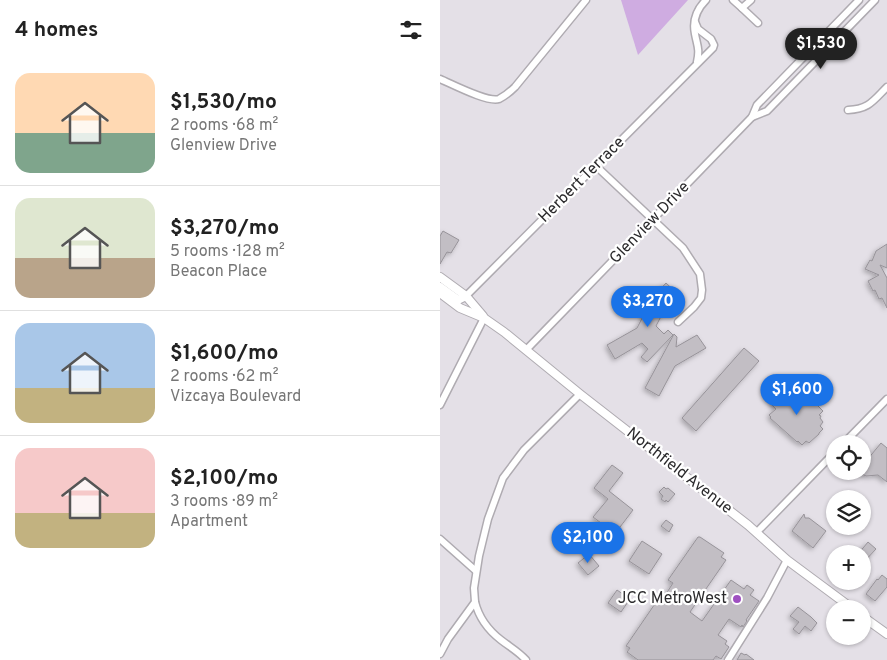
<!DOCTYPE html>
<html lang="en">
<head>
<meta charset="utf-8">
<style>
  body { margin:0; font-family:Overpass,sans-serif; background:#f2f2f2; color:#222; height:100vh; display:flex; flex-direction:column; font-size:19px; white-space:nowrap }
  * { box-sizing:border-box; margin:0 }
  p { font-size:16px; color:#767676 }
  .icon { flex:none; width:28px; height:28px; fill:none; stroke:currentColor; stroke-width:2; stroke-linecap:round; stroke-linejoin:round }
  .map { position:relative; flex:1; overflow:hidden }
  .sheet { display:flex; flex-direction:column; background:#fff; width:440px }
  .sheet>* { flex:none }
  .tools { position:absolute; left:386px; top:435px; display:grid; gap:10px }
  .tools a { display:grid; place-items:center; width:45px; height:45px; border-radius:50%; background:#fff; box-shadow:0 1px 4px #0004; font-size:25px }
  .price { position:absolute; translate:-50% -42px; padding:0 11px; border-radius:18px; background:#1a73e8; color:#fff; font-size:16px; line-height:32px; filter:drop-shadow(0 1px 2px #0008) }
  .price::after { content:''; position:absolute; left:50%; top:30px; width:15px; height:11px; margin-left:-8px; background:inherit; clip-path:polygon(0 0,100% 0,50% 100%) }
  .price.active { background:#222; color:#fff }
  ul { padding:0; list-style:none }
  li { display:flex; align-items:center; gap:15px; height:125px; padding:0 15px }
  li+li { border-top:1px solid #e0e0e0 }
  li span { display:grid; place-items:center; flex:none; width:140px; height:100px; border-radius:15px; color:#555 }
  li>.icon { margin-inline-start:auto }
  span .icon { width:60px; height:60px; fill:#fffc; stroke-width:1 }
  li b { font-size:21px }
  h2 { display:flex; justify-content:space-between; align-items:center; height:60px; padding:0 15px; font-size:21px }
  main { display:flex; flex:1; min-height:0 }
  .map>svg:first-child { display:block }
</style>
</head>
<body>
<main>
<section class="sheet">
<h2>4 homes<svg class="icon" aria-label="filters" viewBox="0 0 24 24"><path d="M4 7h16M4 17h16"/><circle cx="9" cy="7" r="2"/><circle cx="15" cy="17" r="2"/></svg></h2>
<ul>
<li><span style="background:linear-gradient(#ffd9b3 60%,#7fa58c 0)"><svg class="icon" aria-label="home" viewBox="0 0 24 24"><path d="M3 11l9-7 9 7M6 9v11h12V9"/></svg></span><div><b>$1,530/mo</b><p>2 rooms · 68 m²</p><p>Glenview Drive</p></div></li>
<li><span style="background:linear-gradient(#dfe7d0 60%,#b9a48a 0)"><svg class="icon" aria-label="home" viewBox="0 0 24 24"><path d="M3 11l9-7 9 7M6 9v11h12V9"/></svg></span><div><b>$3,270/mo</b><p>5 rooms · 128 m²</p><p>Beacon Place</p></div></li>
<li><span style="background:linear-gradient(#a9c7e8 65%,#c2b280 0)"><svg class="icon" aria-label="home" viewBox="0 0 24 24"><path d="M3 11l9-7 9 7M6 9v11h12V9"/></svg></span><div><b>$1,600/mo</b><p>2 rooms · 62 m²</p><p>Vizcaya Boulevard</p></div></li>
<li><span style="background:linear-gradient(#f6c9c9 65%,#c2b280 0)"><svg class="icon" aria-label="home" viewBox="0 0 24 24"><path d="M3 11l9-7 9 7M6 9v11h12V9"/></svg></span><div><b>$2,100/mo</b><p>3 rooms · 89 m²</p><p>Apartment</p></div></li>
</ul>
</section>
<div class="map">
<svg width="447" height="660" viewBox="0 0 447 660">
  <defs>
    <filter id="shadow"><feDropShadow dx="-2" dy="2" stdDeviation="2.5" flood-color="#0004"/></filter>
  </defs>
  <rect width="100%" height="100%" fill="#e4e0e7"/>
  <!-- green -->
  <path fill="#cface1" d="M181 0H248L198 55Z"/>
  <!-- building -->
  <g fill="#c2bec4" stroke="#979399" filter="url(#shadow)">
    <path d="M3 231 19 240 11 253 7 252 0 264V236Z"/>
    <path d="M447 244V268L440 265 447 278V308L442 298 439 299 435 290 433 291 428 281 439 275 425 269 430 260 432 261 436 251Z"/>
    <path d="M226 283 240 296 232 304 229 301 216 326 224 334 228 330 233 335 207 362 201 357 208 349 202 343 175 359 167 345 197 328 213 297Z"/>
    <path d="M234 334 237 337 236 347 257 335 266 348 235 366 219 396 205 388Z"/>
    <path d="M304 348 319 361 256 431 242 418Z"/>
    <path d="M345 389 350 394 353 390 362 399 367 395 383 411 379 415 381 416 380 418 383 422 380 426 383 429 379 433V434L369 443 366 441 362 445 358 441 357 442 330 418 331 417 329 415 336 409 331 404Z"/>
    <path d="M441 443 447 448V482L438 475 426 476 422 474V466Z"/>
    <path d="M172 465 183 473 169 491 193 510 177 531 184 537 178 543 173 539 168 545 157 536 165 526 153 517 168 499 154 488Z"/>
    <path d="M224 487 226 489 228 488 235 494 228 502 226 500 225 502 221 499 223 496 219 492Z"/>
    <path d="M364 514 365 518H369L386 531 373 548 352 531Z"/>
    <path d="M226 520 233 525 229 532 221 526Z"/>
    <path d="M258 537H260L284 553 281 557 286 560 250 612 262 621 291 580 304 589 307 585 314 590 310 595 319 601 306 620 307 621 303 627 302 625 301 627 289 619 278 635 287 641 285 644 289 647 281 659 276 656 273 660H198L187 652 190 648 186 646 221 595 224 597 233 583 228 580Z"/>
    <path d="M202 541 222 554 209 574 189 561Z"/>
    <path d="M428 542 436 549 422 564V554H418Z"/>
    <path d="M149 554 159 566 148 575 138 563Z"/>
    <path d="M442 575 447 579V587L435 601 426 594 437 579 438 580Z"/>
    <path d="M177 590 190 599 181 612 168 603Z"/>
    <path d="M358 607 371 617 377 623 371 631 365 626 359 634 353 629 359 622 350 616Z"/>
    <path d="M301 653 305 655 306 654 314 660H297Z"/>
  </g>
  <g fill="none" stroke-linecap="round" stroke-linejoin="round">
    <defs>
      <g id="minor">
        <path d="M293 0 302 8 311 0"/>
        <path d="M302 8 318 23"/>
        <path d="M257 62C260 49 257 45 255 34 252 20 257 9 266 0"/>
        <path d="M0 79C12 84 48 103 59 99 65 96 70 92 75 87L146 0"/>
        <path d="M408 110C429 109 433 101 447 87"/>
        <path d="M312 117 327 111 435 0"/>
        <path d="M156 166 243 248 260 274 262 290 261 298 254 307 238 322"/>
        <path d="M26 296 273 48 274 45 271 39 258 29 255 22"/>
        <path d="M86 350 312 117 317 105 419 0"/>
        <path d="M0 405 44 318"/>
        <path d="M403 444 447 399"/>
        <path d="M317 532 395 452"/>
        <path d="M0 539 36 571"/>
        <path d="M35 602C39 618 48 630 61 640 70 647 79 652 86 660"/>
        <path d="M0 654 8 639 35 602 34 588 39 556 48 519 63 478 84 450 140 394"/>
        <path d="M288 660 327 598 347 560"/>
      </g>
      <g id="major">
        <path d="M0 277 26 296 43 316"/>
        <path d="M0 287 18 300 26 296"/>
        <path d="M0 293 20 308 44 318 64 332 140 394 308 525 347 560 413 609"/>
        <path d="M422 616 447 634"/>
      </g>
    </defs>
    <!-- minor casing -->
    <use href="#minor" stroke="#afabb1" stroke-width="9"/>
    <!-- major casing -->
    <use href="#major" stroke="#afabb1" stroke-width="10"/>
    <!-- minor -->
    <use href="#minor" stroke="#fff" stroke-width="6"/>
    <!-- major -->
    <use href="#major" stroke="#fff" stroke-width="8"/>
  </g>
  <!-- markers -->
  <circle fill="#9f50c1" stroke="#fff" stroke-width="2" cx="297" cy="599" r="5"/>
  <g text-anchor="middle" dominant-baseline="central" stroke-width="4.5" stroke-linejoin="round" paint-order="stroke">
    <!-- street labels -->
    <g font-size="16" fill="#2b2a2c" stroke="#fff">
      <text transform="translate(142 180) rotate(-45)">Herbert Terrace</text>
      <text transform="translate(210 223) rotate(-46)">Glenview Drive</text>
      <text transform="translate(239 471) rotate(38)">Northfield Avenue</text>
    </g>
    <!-- poi labels -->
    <g font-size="16" fill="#2b2a2c" stroke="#fff" text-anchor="end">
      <text x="287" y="599">JCC MetroWest</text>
    </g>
  </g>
</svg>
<div class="tools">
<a><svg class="icon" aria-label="locate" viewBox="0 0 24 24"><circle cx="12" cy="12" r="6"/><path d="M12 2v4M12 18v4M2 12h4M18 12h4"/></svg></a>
<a><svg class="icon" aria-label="layers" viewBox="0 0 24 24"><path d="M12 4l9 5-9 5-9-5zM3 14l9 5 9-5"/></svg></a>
<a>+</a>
<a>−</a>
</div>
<b class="price active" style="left:381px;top:70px">$1,530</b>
<b class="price" style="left:208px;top:328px">$3,270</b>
<b class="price" style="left:357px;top:416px">$1,600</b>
<b class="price" style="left:148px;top:564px">$2,100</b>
</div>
</main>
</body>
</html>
